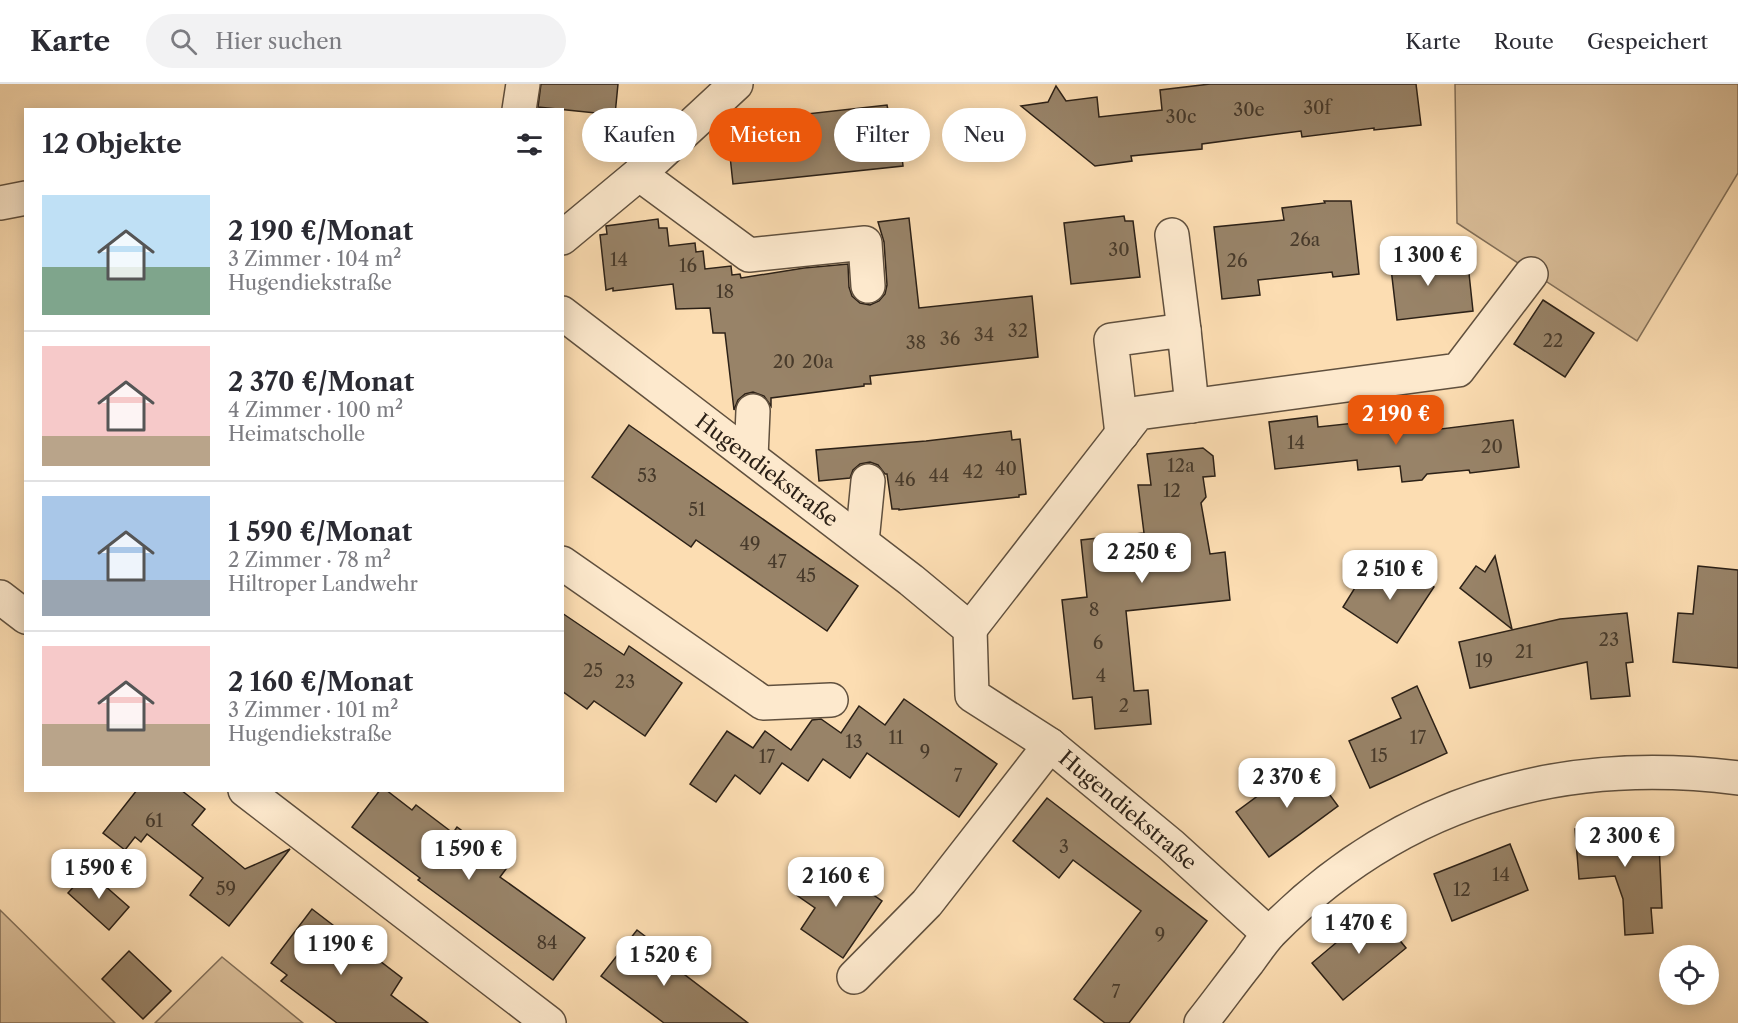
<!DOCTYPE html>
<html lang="de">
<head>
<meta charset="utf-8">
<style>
  body { margin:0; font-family:"Libre Caslon Text",serif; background:#f2f2f3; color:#2b2b33; height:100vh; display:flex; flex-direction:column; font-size:22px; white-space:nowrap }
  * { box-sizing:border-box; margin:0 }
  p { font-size:20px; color:#7c7c81 }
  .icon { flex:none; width:33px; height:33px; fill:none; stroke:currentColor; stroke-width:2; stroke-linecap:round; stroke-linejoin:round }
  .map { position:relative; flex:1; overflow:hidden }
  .panel { position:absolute; left:24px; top:24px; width:540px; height:684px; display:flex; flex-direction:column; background:#fff; border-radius:0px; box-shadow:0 3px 15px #0003 }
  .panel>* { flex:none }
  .guide { position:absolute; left:582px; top:24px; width:570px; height:54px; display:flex; gap:12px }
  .buttons { position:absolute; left:1659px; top:861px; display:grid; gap:12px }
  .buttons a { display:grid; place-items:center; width:60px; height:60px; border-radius:50%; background:#fff; box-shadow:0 3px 15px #0003; font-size:30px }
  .price { position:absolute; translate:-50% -51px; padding:0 14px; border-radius:12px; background:#fff; color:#222; font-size:20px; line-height:39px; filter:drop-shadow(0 2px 3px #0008) }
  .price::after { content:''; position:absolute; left:50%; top:36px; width:18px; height:14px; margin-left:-9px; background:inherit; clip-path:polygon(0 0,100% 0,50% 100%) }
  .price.active { background:#ea580c; color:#fff }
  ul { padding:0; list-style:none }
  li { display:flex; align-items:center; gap:18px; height:150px; padding:0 18px }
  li+li { border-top:2px solid #e1e1e2 }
  li span { display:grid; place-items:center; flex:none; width:168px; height:120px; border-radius:0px; color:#555 }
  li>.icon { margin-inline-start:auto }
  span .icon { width:72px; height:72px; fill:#fffc; stroke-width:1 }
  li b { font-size:26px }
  h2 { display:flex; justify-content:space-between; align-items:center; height:72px; padding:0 18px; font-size:26px }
  .chip { padding:0 21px; border-radius:27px; background:#fff; box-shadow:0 3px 15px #0003; font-size:21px; line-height:54px }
  .chip.active { background:#ea580c; color:#fff }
  header { display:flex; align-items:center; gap:36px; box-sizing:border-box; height:84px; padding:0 30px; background:#fff; border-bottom:2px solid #e1e1e2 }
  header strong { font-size:28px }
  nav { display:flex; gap:33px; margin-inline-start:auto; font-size:21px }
  .search { width:420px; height:54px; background:#f2f2f3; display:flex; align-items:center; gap:15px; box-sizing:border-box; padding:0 21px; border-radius:33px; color:#7c7c81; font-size:22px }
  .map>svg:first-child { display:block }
</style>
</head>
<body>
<header>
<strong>Karte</strong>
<div class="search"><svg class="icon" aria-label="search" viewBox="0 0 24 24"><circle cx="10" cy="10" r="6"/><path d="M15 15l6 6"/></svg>Hier suchen</div>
<nav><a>Karte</a><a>Route</a><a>Gespeichert</a></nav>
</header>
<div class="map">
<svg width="1738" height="939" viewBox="0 0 1738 939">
  <rect width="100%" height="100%" fill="#fcddb2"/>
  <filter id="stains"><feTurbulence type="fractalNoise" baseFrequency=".00333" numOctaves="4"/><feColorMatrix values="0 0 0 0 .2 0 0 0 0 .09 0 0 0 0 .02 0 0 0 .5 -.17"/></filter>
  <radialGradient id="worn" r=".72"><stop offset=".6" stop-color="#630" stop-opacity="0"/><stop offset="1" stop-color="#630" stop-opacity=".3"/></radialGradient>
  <!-- green -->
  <g fill="#d9bd98" stroke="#826f58" stroke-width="1.5">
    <path d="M1455 0H1738V89L1637 257 1457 139Z"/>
    <path d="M0 826 115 939H0Z"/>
    <path d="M222 873 303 939H155Z"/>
  </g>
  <!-- building -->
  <g fill="#988368" stroke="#2c2117" stroke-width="1.5">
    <path d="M541 0H618L615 31 538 23Z"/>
    <path d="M1210 0H1416L1421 41 1374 46V44L1302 53 1301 47 1202 60V65L1131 72 1132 77 1095 82 1021 22 1048 18 1056 2 1066 17 1097 13 1099 33 1162 26 1160 6Z"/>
    <path d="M887 21 888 26 897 25 903 82 733 100 727 44 735 43V38Z"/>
    <path d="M1324 117H1351L1359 190 1333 193 1332 188 1258 196 1260 211 1222 215 1214 143 1284 136 1282 124 1325 119Z"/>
    <path d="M1124 132 1125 137H1133L1140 193 1071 200 1064 139Z"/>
    <path d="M909 134 919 224 1032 212 1038 273 870 292 871 300H864V302L771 314V322L764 312 753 308 745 310 738 316 734 326 725 249H713L710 224 676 225 673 200 613 207V204L606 206 600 151 607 150 606 142 658 135 659 144H667L669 162 695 159 696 168 703 167 705 185 731 182 732 191 740 190 741 194 804 184 848 180 849 203 852 212 860 219 870 221 879 217 885 210 887 201 884 158 878 138Z"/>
    <path d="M1420 163 1423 186 1468 180 1473 227 1397 236 1389 167Z"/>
    <path d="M1543 216 1594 249 1565 293 1514 260Z"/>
    <path d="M1431 331 1433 346 1513 336 1519 383 1470 389 1469 386 1427 390 1422 396 1402 398 1400 382 1358 386 1357 376 1275 385 1269 338 1317 332 1318 343Z"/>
    <path d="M629 341 858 502 827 547 696 456 691 463 592 393Z"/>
    <path d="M1011 347 1012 356 1020 355 1026 410 1019 411V413L899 426V425H892L887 390H885L878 381 870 378 860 380 853 386 850 394 819 397 816 366 926 357Z"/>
    <path d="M1203 364 1213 372 1215 392 1203 393 1206 413 1201 419 1210 470 1225 468 1230 516 1126 527 1134 607 1148 606 1151 640 1095 645 1092 613 1073 615 1062 516 1087 513 1081 456 1144 449 1138 401H1151L1147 370Z"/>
    <path d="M1495 472 1512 545 1460 504 1476 482 1485 488Z"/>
    <path d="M1388 480 1403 490 1407 484 1434 503 1397 559 1343 523 1361 494 1374 502Z"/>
    <path d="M1698 482 1738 486V584L1673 578 1678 529 1693 530Z"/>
    <path d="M562 529 624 571 629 562 682 599 645 652 594 617 587 625 562 607Z"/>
    <path d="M1627 529 1633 578 1626 579 1630 612 1591 615 1587 578 1470 604 1459 558 1560 535Z"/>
    <path d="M1417 602 1447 669 1370 704 1349 657 1401 634 1392 614Z"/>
    <path d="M904 615 997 680 959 733 867 669 850 694 823 675 808 697 782 679 760 710 735 691 716 718 690 700 727 647 753 664 765 647 791 666 812 636 821 635 841 649 859 622 885 641Z"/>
    <path d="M1305 677 1338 722 1269 773 1236 728Z"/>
    <path d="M137 706H181L205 725 192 741 245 785 290 765 229 842 190 811 203 794 147 750 141 758 135 753 125 766 103 749Z"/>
    <path d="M380 706H386L412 726 416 721 453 749 457 743 509 781 500 793 585 854 553 896 418 796 420 794 352 743Z"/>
    <path d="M1047 714 1207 837 1129 939H1105L1074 915 1141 827 1073 776 1059 794 1013 757Z"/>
    <path d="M1658 739 1662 824H1651L1653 849 1625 851 1623 815 1615 792 1579 795 1575 745Z"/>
    <path d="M1510 760 1528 806 1452 837 1434 790Z"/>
    <path d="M818 777 839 791 840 788 882 817 843 874 801 845 815 824 795 810Z"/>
    <path d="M88 787 129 823 109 846 68 809Z"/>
    <path d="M312 825 402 894 391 911 428 939H337L281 897 287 891 271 879Z"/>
    <path d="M1375 826 1406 864 1343 916 1312 879Z"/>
    <path d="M637 846 663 866 659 871 748 939H664L601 892Z"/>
    <path d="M129 867 171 907 143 935 102 895Z"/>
  </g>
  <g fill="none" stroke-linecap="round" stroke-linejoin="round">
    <defs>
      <g id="minor">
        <path d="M519 26 523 0"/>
        <path d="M639 90 749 171 865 159 868 202"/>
        <path d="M0 119 26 114"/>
        <path d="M1172 151 1184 246"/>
        <path d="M562 154 639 90 736 0"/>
        <path d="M562 229 911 496 970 545 972 611 1050 661 1171 761 1269 850"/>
        <path d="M1122 350 1111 256 1184 246 1192 322"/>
        <path d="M751 373 753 327"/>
        <path d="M862 458 868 397"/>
        <path d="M562 479 763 619 831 616"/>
        <path d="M0 513 26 533"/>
        <path d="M970 545 1138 329 1458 286 1531 190"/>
        <path d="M245 706 549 939"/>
        <path d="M854 893 927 819 1050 661"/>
        <path d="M1201 939C1217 919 1232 898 1248 878 1255 868 1262 858 1270 849 1399 718 1558 671 1738 694"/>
      </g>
    </defs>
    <!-- minor casing -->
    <use href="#minor" stroke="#60503e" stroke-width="36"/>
    <!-- minor -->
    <use href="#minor" stroke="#fde9cd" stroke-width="33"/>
  </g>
  <g text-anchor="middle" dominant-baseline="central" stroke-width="4.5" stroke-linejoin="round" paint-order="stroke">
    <!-- number labels -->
    <g font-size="18" fill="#473a2b">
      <text x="1317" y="24">30f</text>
      <text x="1249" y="26">30e</text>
      <text x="1181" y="33">30c</text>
      <text x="1305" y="156">26a</text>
      <text x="1119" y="166">30</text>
      <text x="619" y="176">14</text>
      <text x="1237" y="177">26</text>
      <text x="688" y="182">16</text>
      <text x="725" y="208">18</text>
      <text x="1018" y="247">32</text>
      <text x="984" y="251">34</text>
      <text x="950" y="255">36</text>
      <text x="1553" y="257">22</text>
      <text x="916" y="259">38</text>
      <text x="784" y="278">20</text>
      <text x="818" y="278">20a</text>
      <text x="1296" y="359">14</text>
      <text x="1492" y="363">20</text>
      <text x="1181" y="382">12a</text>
      <text x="1006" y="385">40</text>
      <text x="973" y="388">42</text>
      <text x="647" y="392">53</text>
      <text x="939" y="392">44</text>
      <text x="905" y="396">46</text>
      <text x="1172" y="407">12</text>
      <text x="697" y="426">51</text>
      <text x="750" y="460">49</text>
      <text x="777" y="478">47</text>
      <text x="806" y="492">45</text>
      <text x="1094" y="526">8</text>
      <text x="1609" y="556">23</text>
      <text x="1098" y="559">6</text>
      <text x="1524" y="568">21</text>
      <text x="1484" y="577">19</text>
      <text x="593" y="587">25</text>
      <text x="1101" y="592">4</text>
      <text x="625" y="598">23</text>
      <text x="1124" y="622">2</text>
      <text x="896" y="654">11</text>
      <text x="1418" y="654">17</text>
      <text x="854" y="658">13</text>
      <text x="925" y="668">9</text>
      <text x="1379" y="672">15</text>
      <text x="767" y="673">17</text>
      <text x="958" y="692">7</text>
      <text x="154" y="737">61</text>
      <text x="1064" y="763">3</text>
      <text x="1501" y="791">14</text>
      <text x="226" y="805">59</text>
      <text x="1462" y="806">12</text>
      <text x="1160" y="851">9</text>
      <text x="547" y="859">84</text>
      <text x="1116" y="908">7</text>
    </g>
    <!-- street labels -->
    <g font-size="21" fill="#2c2117" stroke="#fde9cd">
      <text transform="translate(767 386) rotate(37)">Hugendiekstraße</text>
      <text transform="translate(1128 726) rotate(40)">Hugendiekstraße</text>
    </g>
  </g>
  <rect width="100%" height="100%" filter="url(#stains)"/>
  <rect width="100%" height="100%" fill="url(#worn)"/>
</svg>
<div class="buttons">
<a><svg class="icon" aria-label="locate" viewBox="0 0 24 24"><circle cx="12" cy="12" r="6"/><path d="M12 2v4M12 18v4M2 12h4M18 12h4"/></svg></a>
</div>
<b class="price" style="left:1428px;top:203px">1 300 €</b>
<b class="price active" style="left:1396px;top:362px">2 190 €</b>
<b class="price" style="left:1142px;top:500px">2 250 €</b>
<b class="price" style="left:1390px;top:517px">2 510 €</b>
<b class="price" style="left:1287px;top:725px">2 370 €</b>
<b class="price" style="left:1625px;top:784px">2 300 €</b>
<b class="price" style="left:469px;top:797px">1 590 €</b>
<b class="price" style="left:99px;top:816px">1 590 €</b>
<b class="price" style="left:836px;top:824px">2 160 €</b>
<b class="price" style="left:1359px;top:871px">1 470 €</b>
<b class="price" style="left:341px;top:892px">1 190 €</b>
<b class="price" style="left:664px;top:903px">1 520 €</b>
<div class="guide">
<a class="chip">Kaufen</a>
<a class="chip active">Mieten</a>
<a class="chip">Filter</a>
<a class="chip">Neu</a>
</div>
<section class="panel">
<h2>12 Objekte<svg class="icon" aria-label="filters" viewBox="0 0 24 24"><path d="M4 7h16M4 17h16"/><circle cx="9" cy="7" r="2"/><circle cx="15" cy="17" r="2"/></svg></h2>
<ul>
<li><span style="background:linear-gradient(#bfe0f5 60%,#7fa58c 0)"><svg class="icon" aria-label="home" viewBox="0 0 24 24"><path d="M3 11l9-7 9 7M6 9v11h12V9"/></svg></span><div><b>2 190 €/Monat</b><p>3 Zimmer · 104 m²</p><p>Hugendiekstraße</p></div></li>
<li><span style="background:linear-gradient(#f6c9c9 75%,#b9a48a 0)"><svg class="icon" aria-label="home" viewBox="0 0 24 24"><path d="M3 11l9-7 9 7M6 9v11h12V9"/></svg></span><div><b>2 370 €/Monat</b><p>4 Zimmer · 100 m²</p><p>Heimatscholle</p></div></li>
<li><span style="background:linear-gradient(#a9c7e8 70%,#9aa5b1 0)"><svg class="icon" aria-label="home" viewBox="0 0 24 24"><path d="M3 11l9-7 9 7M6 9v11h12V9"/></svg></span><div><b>1 590 €/Monat</b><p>2 Zimmer · 78 m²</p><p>Hiltroper Landwehr</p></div></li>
<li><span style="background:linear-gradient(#f6c9c9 65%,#b9a48a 0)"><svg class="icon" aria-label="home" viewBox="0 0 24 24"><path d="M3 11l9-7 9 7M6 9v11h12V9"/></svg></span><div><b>2 160 €/Monat</b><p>3 Zimmer · 101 m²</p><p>Hugendiekstraße</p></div></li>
</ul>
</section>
</div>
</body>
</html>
